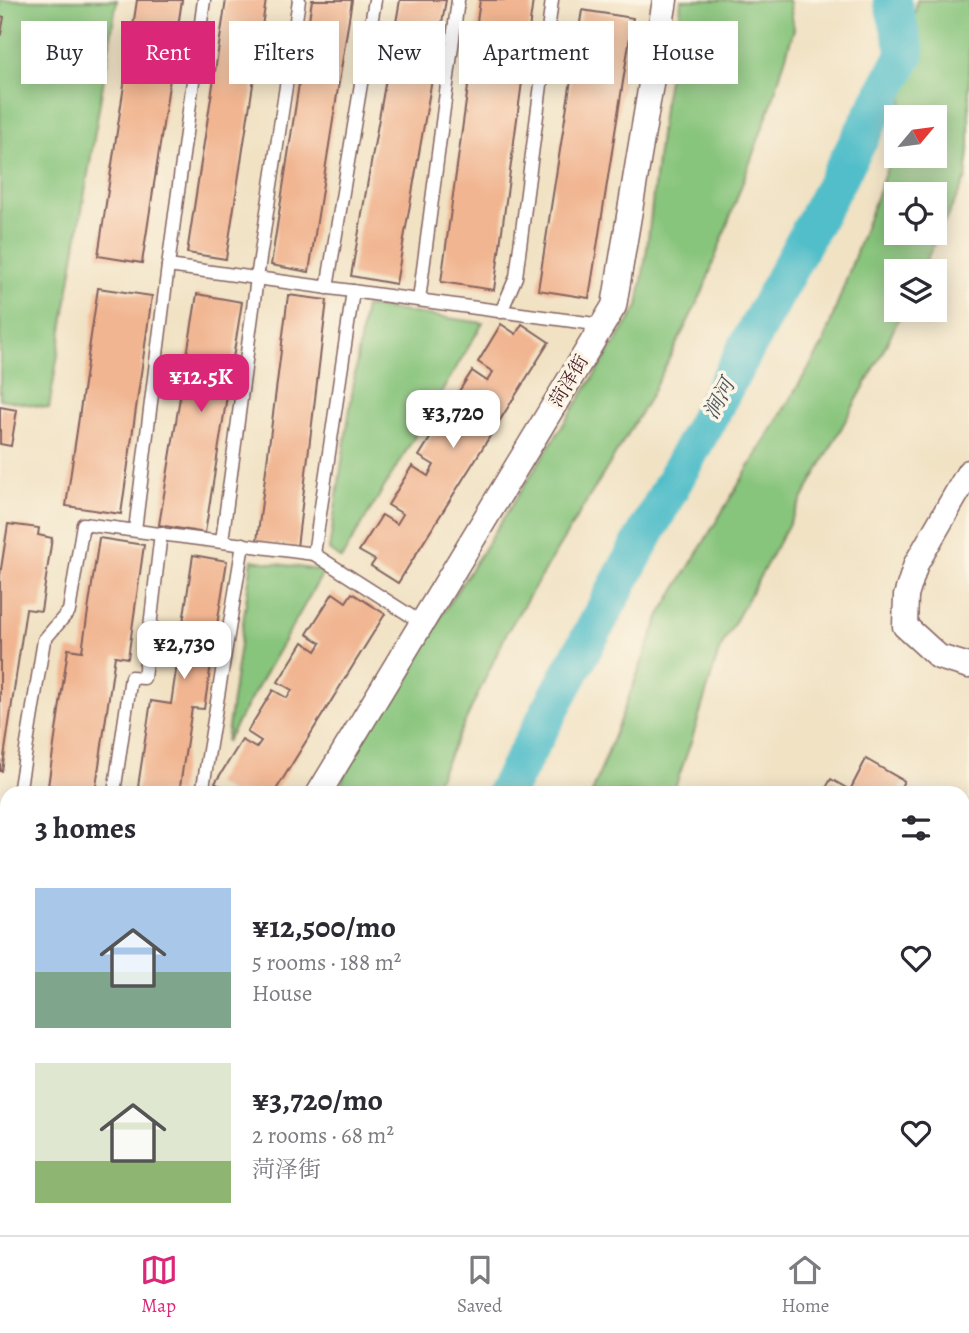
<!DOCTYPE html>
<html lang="en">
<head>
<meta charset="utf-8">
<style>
  body { margin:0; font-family:Alegreya,"Noto Serif SC",serif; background:#f2f2f3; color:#2b2b33; height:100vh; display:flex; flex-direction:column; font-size:26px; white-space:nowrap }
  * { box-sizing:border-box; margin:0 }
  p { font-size:23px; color:#7c7c81 }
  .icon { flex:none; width:38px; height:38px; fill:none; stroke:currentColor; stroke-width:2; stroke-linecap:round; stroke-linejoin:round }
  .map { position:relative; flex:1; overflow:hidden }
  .side { position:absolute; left:0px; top:786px; width:970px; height:450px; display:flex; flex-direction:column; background:#fff; border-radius:21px 21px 0 0; box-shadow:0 4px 18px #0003 }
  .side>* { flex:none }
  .top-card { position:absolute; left:21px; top:21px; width:928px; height:63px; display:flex; gap:14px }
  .needle { width:46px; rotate:61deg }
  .buttons { position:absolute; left:884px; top:105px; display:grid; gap:14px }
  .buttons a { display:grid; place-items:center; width:63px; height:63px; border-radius:0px; background:#fff; box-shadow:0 4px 18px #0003; font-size:35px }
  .price { position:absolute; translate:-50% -60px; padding:0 16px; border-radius:14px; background:#fff; color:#222; font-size:23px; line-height:46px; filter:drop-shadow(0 2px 4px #0008) }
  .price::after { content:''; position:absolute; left:50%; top:42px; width:21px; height:16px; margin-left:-10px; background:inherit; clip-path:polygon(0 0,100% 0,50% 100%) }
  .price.active { background:#db2777; color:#fff }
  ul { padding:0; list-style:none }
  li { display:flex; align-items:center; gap:21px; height:175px; padding:0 35px }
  li span { display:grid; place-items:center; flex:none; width:196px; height:140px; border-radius:0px; color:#555 }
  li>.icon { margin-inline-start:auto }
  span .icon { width:84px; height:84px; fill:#fffc; stroke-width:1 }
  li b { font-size:30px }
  h2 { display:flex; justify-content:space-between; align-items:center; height:84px; padding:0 35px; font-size:30px }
  .pill { padding:0 24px; border-radius:0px; background:#fff; box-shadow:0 4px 18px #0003; font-size:24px; line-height:63px }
  .pill.active { background:#db2777; color:#fff }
  .tabs { display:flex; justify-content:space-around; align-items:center; height:98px; border-top:2px solid #e1e1e2; background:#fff; font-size:19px; color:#7c7c81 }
  .tabs a { display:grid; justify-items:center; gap:4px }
  .tabs .active { color:#db2777 }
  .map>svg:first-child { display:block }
</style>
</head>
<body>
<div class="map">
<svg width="969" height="1235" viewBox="0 0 969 1235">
  <rect width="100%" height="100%" fill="#fcf5e5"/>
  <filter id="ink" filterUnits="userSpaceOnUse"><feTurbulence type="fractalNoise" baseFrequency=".0143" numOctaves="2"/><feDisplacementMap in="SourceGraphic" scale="14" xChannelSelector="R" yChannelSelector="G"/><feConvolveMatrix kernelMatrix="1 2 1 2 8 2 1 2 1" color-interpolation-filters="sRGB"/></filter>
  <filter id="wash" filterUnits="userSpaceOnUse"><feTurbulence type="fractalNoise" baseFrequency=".00686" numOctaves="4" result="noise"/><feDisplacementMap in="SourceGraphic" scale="28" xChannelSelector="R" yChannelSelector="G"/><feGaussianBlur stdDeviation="1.57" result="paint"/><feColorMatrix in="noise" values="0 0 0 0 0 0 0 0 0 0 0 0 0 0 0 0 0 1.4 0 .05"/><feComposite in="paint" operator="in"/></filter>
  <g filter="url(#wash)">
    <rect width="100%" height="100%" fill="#f1e2c4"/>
    <!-- green -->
    <g fill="#87c47b" stroke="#687253" stroke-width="2" fill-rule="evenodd">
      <path d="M0 0H117L49 408 0 399Z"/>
      <path d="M681 0H789L794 29 772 102 703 291 649 399 507 632 439 777 426 793H338L350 759 638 307 647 248 663 108 680 14Z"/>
      <path d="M917 0H969V150L966 178 921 271H896V310H903L877 363 719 651 692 739 673 793H592L660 615 822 346 896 143V156H934V117H900ZM934 194V233H896V194Z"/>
      <path d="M365 306 483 323 341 559 329 550Z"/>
      <path d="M252 560 324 571 226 742Z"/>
      <path d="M427 1229V1228L537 1229 535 1235H425Z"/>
    </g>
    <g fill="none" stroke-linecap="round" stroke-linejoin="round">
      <!-- river -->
      <g stroke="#51bec9" stroke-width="38">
        <path d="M505 793 906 53 892 0"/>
        <path d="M356 1235 358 1228"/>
      </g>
    </g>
    <g id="blocks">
      <!-- building -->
      <g fill="#f1b591">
        <path d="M137 0H182L142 263 98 256Z"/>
        <path d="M226 0H266L226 259 187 253Z"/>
        <path d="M312 0H352L309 272 271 265Z"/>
        <path d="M400 0H446L396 284 351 276Z"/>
        <path d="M480 0H533L494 290 441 282Z"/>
        <path d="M582 10 633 18 589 298 538 290Z"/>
        <path d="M0 16 4 17 1 34 0 33Z"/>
        <path d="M98 288 152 296 121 514 66 506Z"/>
        <path d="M197 294 242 302 205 533 159 525Z"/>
        <path d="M288 295 327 300 297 547 257 541Z"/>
        <path d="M501 324 516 334 522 324 549 342 398 583 371 566 375 560 359 551 382 515 397 524 403 514 388 505 412 466 428 476 434 465 419 456 442 419 457 428 463 420 447 410 472 371 487 381 493 372 478 362Z"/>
        <path d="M0 407 17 410 11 446 0 444Z"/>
        <path d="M8 524 39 528 38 535 52 538 41 611 26 609 2 771H0V575Z"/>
        <path d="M99 538 144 545 128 658 115 656 95 793H47L68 649 82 651Z"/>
        <path d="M193 555 227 561 204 709 192 708 179 793H137L151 701 171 704Z"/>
        <path d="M333 593 346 602 352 593 385 614 274 793H228L229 791 215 783 242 740 256 748 261 741 247 732 273 690 287 698 292 690 278 682 303 642 316 651 321 643 307 634Z"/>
        <path d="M866 759 904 781 898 793H823L831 779 850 790Z"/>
        <path d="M0 839 7 840V889L0 887Z"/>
        <path d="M0 900 7 902V942L0 940Z"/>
        <path d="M969 930V953L962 950V945Z"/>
        <path d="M0 944 7 946V979L0 977Z"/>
        <path d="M0 989 7 991V1024L0 1022Z"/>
        <path d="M962 992H969V1235H806V1228H962Z"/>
        <path d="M0 1026 7 1028V1060L0 1058Z"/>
        <path d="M0 1073 7 1075V1106L0 1105Z"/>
        <path d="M0 1110 7 1112V1144L0 1142Z"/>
        <path d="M0 1154 7 1156V1195L0 1193Z"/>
        <path d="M667 1228H709L708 1235H667Z"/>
      </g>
    </g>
  </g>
  <g filter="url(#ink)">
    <use href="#blocks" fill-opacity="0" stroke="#846361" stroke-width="2"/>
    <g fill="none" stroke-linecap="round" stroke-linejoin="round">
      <defs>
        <g id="service">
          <path d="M168 266 602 325"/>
          <path d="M327 288 375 0"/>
          <path d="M419 300 458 0"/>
          <path d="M501 312 516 277 552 0"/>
          <path d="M135 530 168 266 204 0"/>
          <path d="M222 541 257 278 299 0"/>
          <path d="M314 554 353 291"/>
          <path d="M19 793 44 640 69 611 83 524 314 554 422 623"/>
          <path d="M114 793 131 677 144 678 161 533"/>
          <path d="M202 793 243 544"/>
        </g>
        <g id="minor">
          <path d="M969 472 916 564 906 596 905 626 939 657 969 666"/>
          <path d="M319 793 614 306 665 0"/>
          <path d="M0 1230 13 1231 21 1228"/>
        </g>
      </defs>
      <!-- service casing -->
      <use href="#service" stroke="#846361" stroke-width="15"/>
      <!-- minor casing -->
      <use href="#minor" stroke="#846361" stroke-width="27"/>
      <!-- service -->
      <use href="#service" stroke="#fff" stroke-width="12"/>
      <!-- minor -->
      <use href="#minor" stroke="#fff" stroke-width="24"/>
    </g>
  </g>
  <g text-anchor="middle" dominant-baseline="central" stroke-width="7" stroke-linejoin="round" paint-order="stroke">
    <!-- street labels -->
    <g font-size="19" fill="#4a1f2b" stroke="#fcf5e5">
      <text transform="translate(569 381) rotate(-59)">菏泽街</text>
    </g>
    <!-- water labels -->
    <g font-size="21" font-style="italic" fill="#4c5762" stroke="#fcf5e5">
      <text transform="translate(719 399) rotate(-62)">涧河</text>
    </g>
  </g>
</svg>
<div class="buttons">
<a><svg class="needle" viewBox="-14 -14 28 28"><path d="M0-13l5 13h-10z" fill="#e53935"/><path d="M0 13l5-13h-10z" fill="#7c7c81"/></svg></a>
<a><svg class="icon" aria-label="locate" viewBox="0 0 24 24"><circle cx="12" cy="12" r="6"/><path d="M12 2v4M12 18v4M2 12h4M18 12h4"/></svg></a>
<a><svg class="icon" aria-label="layers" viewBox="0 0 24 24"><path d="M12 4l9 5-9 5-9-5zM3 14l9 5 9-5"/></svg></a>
</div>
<b class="price active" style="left:201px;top:414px">¥12.5K</b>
<b class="price" style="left:453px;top:450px">¥3,720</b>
<b class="price" style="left:184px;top:681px">¥2,730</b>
<div class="top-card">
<a class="pill">Buy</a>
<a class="pill active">Rent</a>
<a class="pill">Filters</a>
<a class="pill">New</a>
<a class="pill">Apartment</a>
<a class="pill">House</a>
</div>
<section class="side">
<h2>3 homes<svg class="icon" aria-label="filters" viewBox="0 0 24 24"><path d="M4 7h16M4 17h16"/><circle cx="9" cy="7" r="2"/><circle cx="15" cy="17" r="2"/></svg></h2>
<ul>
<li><span style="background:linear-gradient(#a9c7e8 60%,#7fa58c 0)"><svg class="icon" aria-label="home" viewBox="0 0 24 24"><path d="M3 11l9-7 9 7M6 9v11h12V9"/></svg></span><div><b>¥12,500/mo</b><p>5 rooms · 188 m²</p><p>House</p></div><svg class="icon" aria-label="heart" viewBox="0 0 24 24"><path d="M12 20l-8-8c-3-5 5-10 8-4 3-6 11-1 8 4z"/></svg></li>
<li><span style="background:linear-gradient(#dfe7d0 70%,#8fb573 0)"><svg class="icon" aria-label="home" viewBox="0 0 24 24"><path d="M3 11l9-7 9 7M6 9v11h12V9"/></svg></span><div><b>¥3,720/mo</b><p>2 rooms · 68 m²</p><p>菏泽街</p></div><svg class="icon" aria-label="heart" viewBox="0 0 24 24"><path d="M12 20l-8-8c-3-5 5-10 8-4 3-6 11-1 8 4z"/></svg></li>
</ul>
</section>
</div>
<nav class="tabs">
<a class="active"><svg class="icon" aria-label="map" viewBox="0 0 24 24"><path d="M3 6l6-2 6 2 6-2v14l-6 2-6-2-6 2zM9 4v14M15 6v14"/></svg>Map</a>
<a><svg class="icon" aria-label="saved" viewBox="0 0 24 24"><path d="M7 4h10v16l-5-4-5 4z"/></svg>Saved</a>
<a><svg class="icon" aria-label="home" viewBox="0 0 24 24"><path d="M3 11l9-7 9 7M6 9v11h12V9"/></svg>Home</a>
</nav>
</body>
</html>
